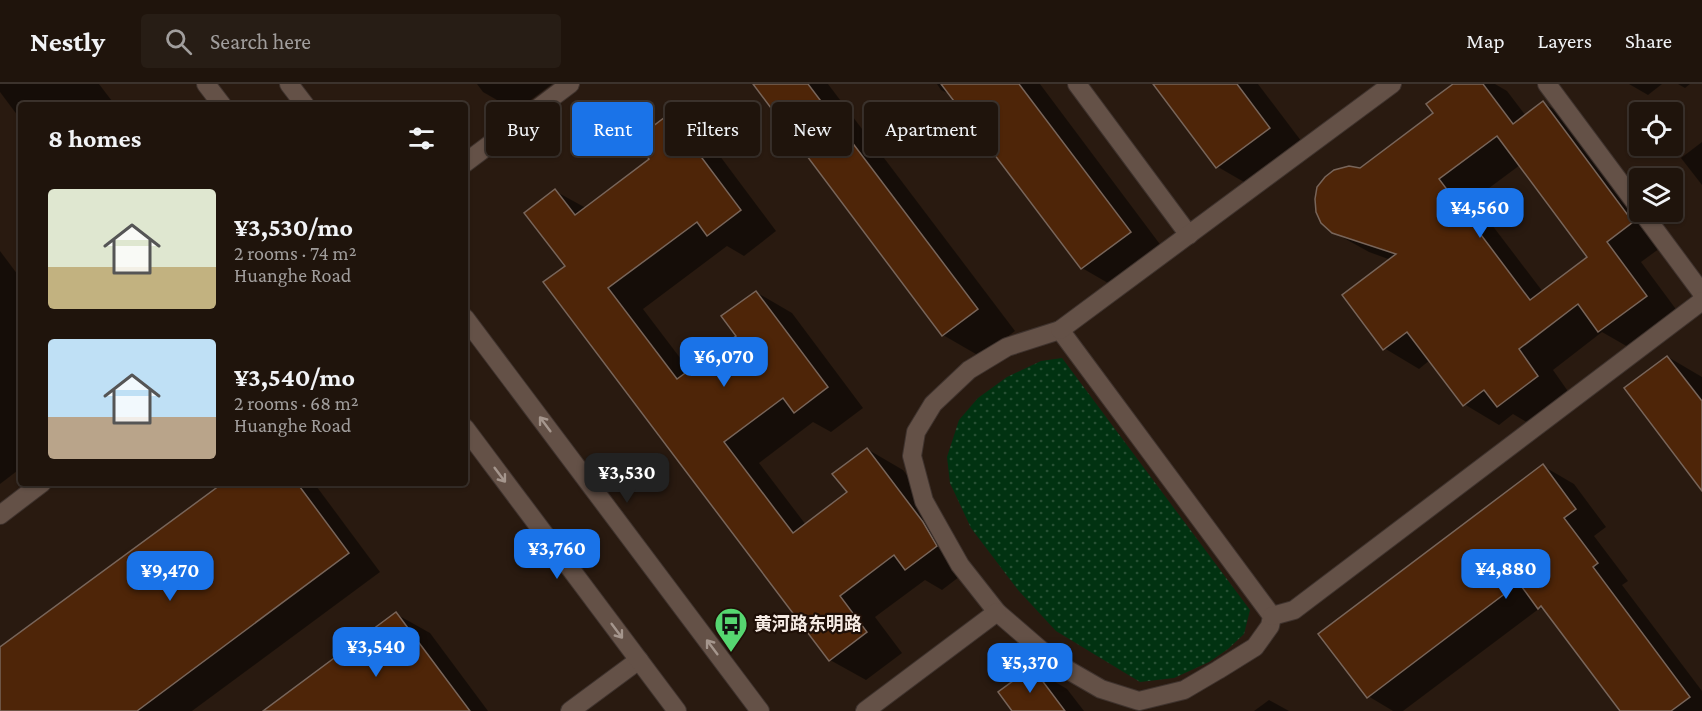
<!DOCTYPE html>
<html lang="en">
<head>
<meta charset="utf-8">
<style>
  body { margin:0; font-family:"Crimson Pro","Noto Sans SC",serif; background:#271d15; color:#f1f3f6; height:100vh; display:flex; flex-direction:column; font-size:22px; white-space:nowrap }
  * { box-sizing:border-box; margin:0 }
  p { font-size:20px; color:#a19e9d }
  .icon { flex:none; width:33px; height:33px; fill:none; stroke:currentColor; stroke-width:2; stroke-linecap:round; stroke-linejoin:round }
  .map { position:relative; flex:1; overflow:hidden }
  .panel { position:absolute; left:18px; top:18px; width:450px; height:384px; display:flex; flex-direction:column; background:#1f140c; border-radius:6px; box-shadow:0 2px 4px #0004,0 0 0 2px #3c332d }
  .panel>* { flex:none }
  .banner { position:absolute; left:486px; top:18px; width:570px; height:54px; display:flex; gap:12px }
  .buttons { position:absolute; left:1629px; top:18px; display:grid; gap:12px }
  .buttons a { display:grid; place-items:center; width:54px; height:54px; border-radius:6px; background:#1f140c; box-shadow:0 2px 4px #0004,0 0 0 2px #3c332d; font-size:30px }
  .price { position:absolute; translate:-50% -51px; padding:0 14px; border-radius:12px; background:#1a73e8; color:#fff; font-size:20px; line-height:39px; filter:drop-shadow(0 2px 3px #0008) }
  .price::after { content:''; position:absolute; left:50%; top:36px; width:18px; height:14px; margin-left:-9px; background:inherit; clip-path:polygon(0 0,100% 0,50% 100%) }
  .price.current { background:#222; color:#fff }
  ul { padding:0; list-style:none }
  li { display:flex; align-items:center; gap:18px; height:150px; padding:0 30px }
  li span { display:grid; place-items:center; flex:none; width:168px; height:120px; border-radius:6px; color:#555 }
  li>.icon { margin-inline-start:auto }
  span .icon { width:72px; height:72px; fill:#fffc; stroke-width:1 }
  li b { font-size:26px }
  h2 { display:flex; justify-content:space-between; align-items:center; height:72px; padding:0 30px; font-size:26px }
  .tag { padding:0 21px; border-radius:6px; background:#1f140c; box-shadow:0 2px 4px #0004,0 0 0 2px #3c332d; font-size:21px; line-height:54px }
  .tag.current { background:#1a73e8; color:#fff }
  header { display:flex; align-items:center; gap:36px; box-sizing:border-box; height:84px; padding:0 30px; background:#1f140c; border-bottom:2px solid #3c332d }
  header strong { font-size:28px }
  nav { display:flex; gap:33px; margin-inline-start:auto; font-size:21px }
  .search { width:420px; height:54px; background:#271d15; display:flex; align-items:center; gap:15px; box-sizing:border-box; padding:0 21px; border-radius:6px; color:#a19e9d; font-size:22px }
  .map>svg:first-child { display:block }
</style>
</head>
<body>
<header>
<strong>Nestly</strong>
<div class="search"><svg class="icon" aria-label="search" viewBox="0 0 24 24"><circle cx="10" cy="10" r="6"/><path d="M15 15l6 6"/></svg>Search here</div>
<nav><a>Map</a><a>Layers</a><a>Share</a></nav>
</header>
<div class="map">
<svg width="1702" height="627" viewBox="0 0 1702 627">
  <defs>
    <pattern id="green-dots" width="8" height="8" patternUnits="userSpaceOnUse" patternTransform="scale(1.5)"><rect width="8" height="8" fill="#013211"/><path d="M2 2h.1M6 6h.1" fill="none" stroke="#275034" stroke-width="1.8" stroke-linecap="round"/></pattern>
  </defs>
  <rect width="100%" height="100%" fill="#291a10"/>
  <!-- green -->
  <path fill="url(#green-dots)" d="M1062 274 1250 526 1244 550 1228 565 1209 578 1174 594 1140 598 1056 547 1018 506 971 444 950 399 947 373 959 336 978 314 1007 293 1041 277Z"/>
  <!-- shadow -->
  <g fill="#0007" fill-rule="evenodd">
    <path d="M0 0H99L115 21H21V36L0 8Z"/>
    <path d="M477 0H552L516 27 483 8Z"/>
    <path d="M755 0H828L1015 247 981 273 943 251Z"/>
    <path d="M937 0H1040L1168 171 1120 206 1082 184 951 11 941 6Z"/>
    <path d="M1155 0H1258L1308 66 1256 105 1218 83Z"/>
    <path d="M1455 0H1495L1507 7 1526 32 1543 19 1578 39 1667 159 1641 178 1681 232 1635 267 1602 248 1553 286 1572 313 1533 342 1513 330 1499 341 1464 320 1430 276 1419 285 1384 264 1391 176 1369 168 1333 148 1361 86 1435 30ZM1520 81 1589 173 1543 208 1473 116Z"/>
    <path d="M1629 0H1662L1648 11Z"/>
    <path d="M1678 0H1690L1685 4Z"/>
    <path d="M669 32 705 52 776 147 744 172 727 162 643 225 690 287 738 252 756 208 792 229 863 324 831 348 813 338 759 379 806 441 849 409 867 365 903 386 959 460 972 483 942 506 925 496 875 533 902 569 866 596 830 576 567 182 555 107 586 124 651 75Z"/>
    <path d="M1702 58V101L1681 74Z"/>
    <path d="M0 167 21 195V384L0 400Z"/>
    <path d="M1668 273 1702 293V405Z"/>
    <path d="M1543 382 1574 400 1606 443 1594 452 1628 497 1622 501 1702 607V627H1622L1547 528 1540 524 1403 627H1393L1368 612Z"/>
    <path d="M225 399H314L380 488 192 627H0V566Z"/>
    <path d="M396 530 430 549 488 627H265Z"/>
    <path d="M1032 584 1067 605 1084 627H1014Z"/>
    <path d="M1269 616 1289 627H1254Z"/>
  </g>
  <!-- building -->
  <g fill="#4e2508" stroke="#78655a" stroke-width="1.5" fill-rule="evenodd">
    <path d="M753 0H808L978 225 942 252Z"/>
    <path d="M941 0H1019L1131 148 1081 185Z"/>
    <path d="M1153 0H1237L1270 44 1216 84Z"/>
    <path d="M1453 0H1483L1513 40 1543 17 1633 138 1607 158 1647 212 1598 248 1578 220 1519 265 1538 292 1497 323 1484 306 1463 322 1407 248 1383 266 1342 211 1396 170 1332 149 1321 139 1316 128 1315 115 1317 103 1325 93 1334 86 1349 82 1360 84 1433 29 1426 20ZM1497 52 1587 173 1530 216 1439 95Z"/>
    <path d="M669 30 741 126 707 152 697 138 608 204 677 295 736 252 721 232 756 207 828 303 794 329 783 314 724 358 793 449 847 408 832 390 867 364 923 438 937 462 905 486 894 471 840 512 867 548 829 577 543 198 565 182 524 129 555 105 575 131 649 75 635 56Z"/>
    <path d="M1667 272 1702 317V407L1624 304Z"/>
    <path d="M1543 380 1576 425 1564 434 1598 479 1593 483 1690 613 1671 627H1620L1541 522 1538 525 1519 499 1367 614 1318 550Z"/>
    <path d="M223 399H297L349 469 137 627H0V563Z"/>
    <path d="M396 528 470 627H263Z"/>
    <path d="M1032 583 1065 627H1012L998 608Z"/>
  </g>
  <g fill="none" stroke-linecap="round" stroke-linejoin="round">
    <defs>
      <g id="service">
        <path d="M1077 0 1189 151"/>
        <path d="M1547 0 1640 125"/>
        <path d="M1642 128 1702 209"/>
        <path d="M1060 246 1272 532 1270 542 1255 563 1218 586 1184 606 1139 617 1101 605 1056 579 997 528 960 481 924 417 912 372 916 348 933 320 969 286 1007 263Z"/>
        <path d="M1060 246 1392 0"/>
        <path d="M1272 532 1294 526 1702 217"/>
        <path d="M570 627 639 576"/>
        <path d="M865 627 997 528"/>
      </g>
      <g id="minor">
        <path d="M465 79 570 0"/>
        <path d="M0 431 42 399"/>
      </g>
      <g id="secondary">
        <path d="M206 0 222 21"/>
        <path d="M289 0 305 21"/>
        <path d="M465 234 760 627"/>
        <path d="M465 344 677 627"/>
      </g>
    </defs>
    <!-- service casing -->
    <use href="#service" stroke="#3f332e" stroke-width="20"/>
    <!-- minor casing -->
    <use href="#minor" stroke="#3f332e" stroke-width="20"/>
    <!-- secondary casing -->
    <use href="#secondary" stroke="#3f332e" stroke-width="20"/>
    <!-- service -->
    <use href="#service" stroke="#645147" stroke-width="18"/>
    <!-- minor -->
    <use href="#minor" stroke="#645147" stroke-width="18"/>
    <!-- secondary -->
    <use href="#secondary" stroke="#645147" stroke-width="18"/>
  </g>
  <!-- one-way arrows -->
  <defs><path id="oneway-shaft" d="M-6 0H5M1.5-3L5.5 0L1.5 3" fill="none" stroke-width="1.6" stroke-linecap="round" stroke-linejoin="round" transform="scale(1.5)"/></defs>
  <g stroke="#a5968d">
    <use href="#oneway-shaft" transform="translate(545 340) rotate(-127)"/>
    <use href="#oneway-shaft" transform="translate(500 391) rotate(53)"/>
    <use href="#oneway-shaft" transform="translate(617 547) rotate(53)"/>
    <use href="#oneway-shaft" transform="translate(712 563) rotate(-127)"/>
  </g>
  <!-- icons -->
  <defs>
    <symbol id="bus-pin" viewBox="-11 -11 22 30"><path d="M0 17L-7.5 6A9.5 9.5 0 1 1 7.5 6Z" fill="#56d671" stroke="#1f1008"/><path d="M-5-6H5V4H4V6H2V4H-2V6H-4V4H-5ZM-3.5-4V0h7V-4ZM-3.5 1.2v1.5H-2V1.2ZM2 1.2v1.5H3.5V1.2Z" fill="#111"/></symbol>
  </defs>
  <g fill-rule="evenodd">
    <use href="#bus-pin" x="712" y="521" width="38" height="52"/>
  </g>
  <g text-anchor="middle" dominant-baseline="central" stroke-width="4.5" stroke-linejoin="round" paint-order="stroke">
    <!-- poi labels -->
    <g font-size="18" font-weight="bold" fill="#f5eae3" stroke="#1f1008" text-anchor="start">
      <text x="754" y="540">黄河路东明路</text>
    </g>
  </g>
</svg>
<div class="buttons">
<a><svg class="icon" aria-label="locate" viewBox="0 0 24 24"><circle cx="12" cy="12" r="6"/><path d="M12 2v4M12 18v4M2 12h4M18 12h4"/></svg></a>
<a><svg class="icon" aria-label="layers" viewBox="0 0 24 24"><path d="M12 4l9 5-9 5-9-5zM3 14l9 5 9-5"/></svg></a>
</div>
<b class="price" style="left:1480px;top:155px">¥4,560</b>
<b class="price" style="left:724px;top:304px">¥6,070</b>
<b class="price current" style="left:627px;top:420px">¥3,530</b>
<b class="price" style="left:557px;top:496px">¥3,760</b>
<b class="price" style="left:1506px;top:516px">¥4,880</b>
<b class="price" style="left:170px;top:518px">¥9,470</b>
<b class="price" style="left:376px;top:594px">¥3,540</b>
<b class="price" style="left:1030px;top:610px">¥5,370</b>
<div class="banner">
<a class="tag">Buy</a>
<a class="tag current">Rent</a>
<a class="tag">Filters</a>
<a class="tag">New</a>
<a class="tag">Apartment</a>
</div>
<section class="panel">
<h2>8 homes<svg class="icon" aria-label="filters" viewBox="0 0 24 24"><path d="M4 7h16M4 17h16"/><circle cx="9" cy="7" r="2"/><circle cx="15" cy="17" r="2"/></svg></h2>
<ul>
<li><span style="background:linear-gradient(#dfe7d0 65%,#c2b280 0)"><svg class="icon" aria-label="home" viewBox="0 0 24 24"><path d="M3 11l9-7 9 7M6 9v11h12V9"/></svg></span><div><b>¥3,530/mo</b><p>2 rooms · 74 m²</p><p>Huanghe Road</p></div></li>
<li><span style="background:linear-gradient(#bfe0f5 65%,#b9a48a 0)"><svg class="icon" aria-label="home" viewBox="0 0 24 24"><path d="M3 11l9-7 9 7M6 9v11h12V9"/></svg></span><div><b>¥3,540/mo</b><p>2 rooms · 68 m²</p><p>Huanghe Road</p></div></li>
</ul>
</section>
</div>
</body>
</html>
